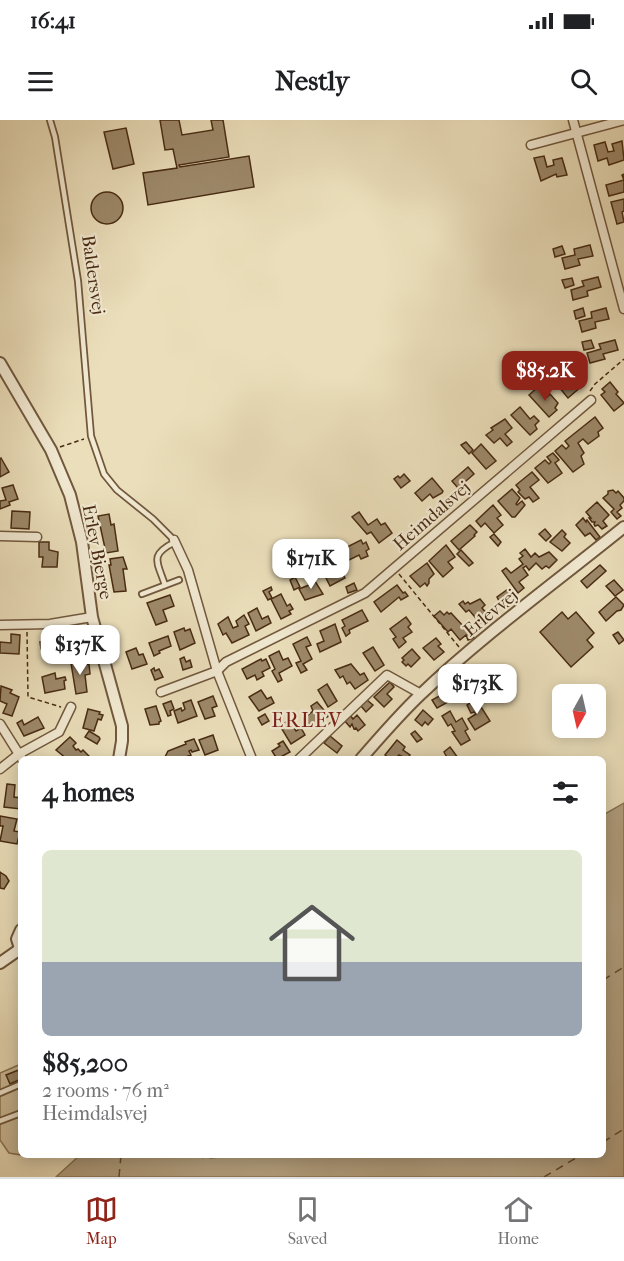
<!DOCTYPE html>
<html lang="en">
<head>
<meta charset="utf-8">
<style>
  body { margin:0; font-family:"IM FELL French Canon",serif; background:#f2f2f2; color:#202124; height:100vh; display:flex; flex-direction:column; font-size:22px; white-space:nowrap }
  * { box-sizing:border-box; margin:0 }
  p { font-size:20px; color:#757577 }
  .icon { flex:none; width:33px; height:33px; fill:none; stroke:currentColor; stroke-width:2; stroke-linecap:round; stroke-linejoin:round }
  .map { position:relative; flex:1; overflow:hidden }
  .details { position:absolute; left:18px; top:636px; width:588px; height:402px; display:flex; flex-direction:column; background:#fff; border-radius:9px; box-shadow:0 3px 15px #0003 }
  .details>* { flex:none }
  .needle { width:39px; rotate:188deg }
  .buttons { position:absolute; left:552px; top:564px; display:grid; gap:12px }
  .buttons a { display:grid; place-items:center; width:54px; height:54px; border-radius:9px; background:#fff; box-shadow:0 3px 15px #0003; font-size:30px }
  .price { position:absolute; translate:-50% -51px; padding:0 14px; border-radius:12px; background:#fff; color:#222; font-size:20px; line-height:39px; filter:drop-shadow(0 2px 3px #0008) }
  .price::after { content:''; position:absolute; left:50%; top:36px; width:18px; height:14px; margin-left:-9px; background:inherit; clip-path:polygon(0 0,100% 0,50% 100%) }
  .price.on { background:#8f2418; color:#fff }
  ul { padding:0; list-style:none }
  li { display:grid; align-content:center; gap:12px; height:318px; padding:0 24px }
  li span { display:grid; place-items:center; height:186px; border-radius:9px; color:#555 }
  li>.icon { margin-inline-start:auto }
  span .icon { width:108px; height:108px; fill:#fffc; stroke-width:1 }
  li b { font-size:26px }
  h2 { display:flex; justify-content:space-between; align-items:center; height:72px; padding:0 24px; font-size:26px }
  .status { display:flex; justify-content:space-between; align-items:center; height:42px; padding:0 30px; background:#fff; direction:ltr }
  .status svg { height:16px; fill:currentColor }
  header { display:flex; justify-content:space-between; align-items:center; height:78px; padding:0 24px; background:#fff; font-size:27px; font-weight:700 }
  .dock { display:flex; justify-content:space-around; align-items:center; height:84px; border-top:2px solid #e0e0e0; background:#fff; font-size:16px; color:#757577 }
  .dock a { display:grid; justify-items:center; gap:3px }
  .dock .on { color:#8f2418 }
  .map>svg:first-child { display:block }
</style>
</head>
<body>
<div class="status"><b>16:41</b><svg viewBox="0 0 49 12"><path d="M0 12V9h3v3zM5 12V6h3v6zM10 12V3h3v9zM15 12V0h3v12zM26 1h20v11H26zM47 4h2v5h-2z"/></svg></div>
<header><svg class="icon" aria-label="menu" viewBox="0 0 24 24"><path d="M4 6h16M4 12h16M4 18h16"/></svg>Nestly<svg class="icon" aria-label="search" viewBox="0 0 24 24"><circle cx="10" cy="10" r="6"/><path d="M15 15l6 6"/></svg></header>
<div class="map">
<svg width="624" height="1057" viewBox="0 0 624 1057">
  <rect width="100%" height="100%" fill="#ebdfbb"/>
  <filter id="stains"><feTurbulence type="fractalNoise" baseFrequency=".00333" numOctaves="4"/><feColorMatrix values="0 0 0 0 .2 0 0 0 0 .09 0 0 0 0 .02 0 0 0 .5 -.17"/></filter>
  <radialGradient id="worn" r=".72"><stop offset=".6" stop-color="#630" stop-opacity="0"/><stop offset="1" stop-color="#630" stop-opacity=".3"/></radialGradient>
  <!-- green -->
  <path fill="#cfc09e" stroke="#8c7658" stroke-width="1.5" d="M21 944V1035L9 1033 0 1020V953Z"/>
  <!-- water -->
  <path fill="#b4a282" stroke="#897256" stroke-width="1.5" d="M624 683V1057H56L80 1035H603V695Z"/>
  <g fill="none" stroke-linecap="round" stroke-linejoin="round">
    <!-- ferry -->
    <g stroke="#63492f" stroke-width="1.5" stroke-dasharray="8 6" stroke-linecap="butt">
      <path d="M603 860 624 847"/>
      <path d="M603 1022 624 1009"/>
      <path d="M196 1035 204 1038 257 1035"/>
      <path d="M119 1057 121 1035"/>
      <path d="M544 1057 581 1035"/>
    </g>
  </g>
  <!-- building -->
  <g fill="#9d896a" stroke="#482b13" stroke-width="1.5">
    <path d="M160 0H179L182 15 213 10 211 0H223L229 37 179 45 180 47 249 36 254 67 148 85 143 53 177 48 173 29 165 30Z"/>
    <path d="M126 8 134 44 113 49 104 12Z"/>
    <path d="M622 21 624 40 609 45 607 38 598 41 594 25 605 22 608 32 614 31 612 24Z"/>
    <path d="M544 36 547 47 554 45 553 40 562 38 567 55 557 57 556 54 541 61 534 38Z"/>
    <path d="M624 54V72L609 76 606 65 624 60 622 55Z"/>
    <circle cx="107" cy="88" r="16"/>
    <path d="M624 79V91L622 92 624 102 617 104 611 82Z"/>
    <path d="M590 125 593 136 578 139 580 145 565 149 562 138 575 135 574 129Z"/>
    <path d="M562 126 565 134 555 137 553 129Z"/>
    <path d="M598 157 601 167 587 171 588 176 573 180 571 170 584 166 582 161Z"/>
    <path d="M572 158 574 165 565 168 562 160Z"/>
    <path d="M583 188 585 196 576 199 574 191Z"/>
    <path d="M606 188 609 199 595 202 596 208 582 212 579 201 592 198 591 192Z"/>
    <path d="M591 220 594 228 584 230 582 222Z"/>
    <path d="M615 220 618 230 603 234 605 239 590 243 587 233 601 229 599 224Z"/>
    <path d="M562 254 569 263 575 258 582 266 568 278 554 261Z"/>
    <path d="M610 262 618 272 616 274 624 283 614 291 601 275 605 272 602 269Z"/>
    <path d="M538 267 547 277 550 274 558 283 555 288 557 290 549 297 529 275Z"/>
    <path d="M520 287 530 299 534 296 539 301 535 305 537 309 530 315 511 295Z"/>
    <path d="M595 297 603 308 598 312 599 316 588 324 583 319 578 323 584 333 581 336 584 344 573 352 555 331 562 325 566 329 569 326 565 321Z"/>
    <path d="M505 299 512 308 505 314 512 322 507 326 500 318 494 323 486 315 493 310 491 308Z"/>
    <path d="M466 322 473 330 469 334 461 325Z"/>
    <path d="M481 324 496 341 486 349 472 333Z"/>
    <path d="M553 333 559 340 555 343 562 353 548 363 535 348 545 340 549 344 551 342 547 337Z"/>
    <path d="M1 338 9 352 0 357V339Z"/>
    <path d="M468 347 474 354 458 368 452 361Z"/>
    <path d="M532 352 539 360 530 367 539 378 533 382 529 377 525 379 518 372 520 370 516 365Z"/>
    <path d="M404 354 410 361 401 368 394 359 398 356 400 358Z"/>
    <path d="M432 358 443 371 442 373 433 378 430 374 422 381 415 373Z"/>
    <path d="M13 365 18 379 9 382 10 385 0 389V381L6 380 2 368Z"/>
    <path d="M512 369 520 378 516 384 517 385 522 381 525 385 515 397H512L498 381Z"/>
    <path d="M613 370 616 373 618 371 624 378V381L620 385 622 388 617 392 621 396 617 399 611 392 614 389 603 378 608 374V371Z"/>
    <path d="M597 382 609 395 603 401 607 406 602 409 598 405 595 406 594 404 595 402H592L589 398H591L586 392Z"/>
    <path d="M493 385 501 395 497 398 503 405 494 413 485 403 481 407 476 401Z"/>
    <path d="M12 391 30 392 29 409 11 408Z"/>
    <path d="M359 392 368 405 377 399 381 405 385 403 392 413 379 423 371 412 367 414 352 397Z"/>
    <path d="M109 394 111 405 114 404 118 431 106 433 98 396Z"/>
    <path d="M583 398 586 402 587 400 600 417 596 420 590 413 585 416 576 405Z"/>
    <path d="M470 405 477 412 474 415 475 416 459 430 451 421Z"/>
    <path d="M545 409 551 416 546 421 539 414Z"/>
    <path d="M562 410 566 414 564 417 570 423 562 431 550 422Z"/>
    <path d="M494 414 501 422 498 426 490 417Z"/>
    <path d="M361 420 363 424 366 422 369 429 366 431 368 436 361 439 359 435 347 441 341 430Z"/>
    <path d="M39 422H49V430L58 432 57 447H42L43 437H39Z"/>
    <path d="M446 425 455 437 448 442 453 448 443 457 429 441Z"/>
    <path d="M525 429 531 437 535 433 539 437 549 432 557 440 549 448 546 446 542 449 536 443 529 450 526 446 523 448 528 455 519 462 524 468 518 473 502 451 506 448 511 453 523 444 519 439 523 436 520 433Z"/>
    <path d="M461 430 473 443 469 446 457 434Z"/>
    <path d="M326 436 335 453 341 450 345 458 330 466 318 442 320 441 319 439Z"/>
    <path d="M123 437 127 449H123L126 471 114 472 109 445H111L110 439Z"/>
    <path d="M427 443 434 454 429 459V463L427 466 425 463 420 467 410 456Z"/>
    <path d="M600 445 606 451 587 468 581 461Z"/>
    <path d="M295 457 300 467 294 470 290 460Z"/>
    <path d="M313 458 323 474 305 480 299 469 309 465 307 461Z"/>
    <path d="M614 460 623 470 615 476 606 466Z"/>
    <path d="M354 463 357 470 348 473 346 467Z"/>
    <path d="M397 465 403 473 405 472 408 476 401 480 399 477 381 492 374 482Z"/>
    <path d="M271 467 272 470 269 472 272 478 268 480 263 471Z"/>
    <path d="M508 469 515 482 503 489 497 477Z"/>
    <path d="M281 474 287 486 290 484 293 489 289 491 291 494 281 499 271 479Z"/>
    <path d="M170 475 174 486 163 490 167 501 156 505 147 483Z"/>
    <path d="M616 477 624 485 621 490 617 491 606 501 599 492Z"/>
    <path d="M480 479 485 485 482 488 489 496 480 503 469 490 466 492 459 484 463 481 465 484 468 482 470 484Z"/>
    <path d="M257 488 262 499 268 496 271 503 256 511 248 493Z"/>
    <path d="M362 490 368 501 349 510 350 513 346 516 342 508 345 506 342 500Z"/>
    <path d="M440 491 444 495 447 492 449 494 451 493 464 507 467 504 472 509 468 512H472L474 518 468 520 466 515 460 520 451 509 448 512 434 496Z"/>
    <path d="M562 492 568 499 576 492 594 513 587 520 593 527 571 547 540 512Z"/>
    <path d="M244 495 249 504 245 506 249 515 232 523 226 513 223 515 218 504 228 497 233 508 238 506 236 501Z"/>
    <path d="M406 497 411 504 408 507 412 512 403 518 406 522 399 528 393 519 396 517 390 509Z"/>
    <path d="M335 504 341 522 320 532 317 524 324 521 320 511Z"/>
    <path d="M184 508 185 511 190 509 195 523 180 530 174 512Z"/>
    <path d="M618 512 624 520 619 524 613 515Z"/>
    <path d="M11 514 20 515 19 534 0 533V522L11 523Z"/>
    <path d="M168 516 171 526 159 531 160 533 154 536 149 523Z"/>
    <path d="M307 517 311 525 306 527 312 539 303 544 307 550 301 553 296 543 301 541 293 524Z"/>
    <path d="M436 518 441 524 438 526 444 532 434 540 423 528Z"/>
    <path d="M61 519H66V521H72L73 529 57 532 56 527 41 529 40 522Z"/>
    <path d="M373 527 384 545 375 551 363 533Z"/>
    <path d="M136 528 139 535 143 534 147 544 132 549 126 532Z"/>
    <path d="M412 529 420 538 411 547 408 544 406 546 402 542 404 540 402 538Z"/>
    <path d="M279 531 283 540 288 538 292 546 279 553 282 560 278 562 272 551 275 549 269 536Z"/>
    <path d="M184 537 186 542 190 540 192 547 183 550 180 539Z"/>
    <path d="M261 539 262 541 266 539 270 548 262 552 264 556 257 560 255 555 247 559 242 549Z"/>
    <path d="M82 541 83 545 89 544 90 554 85 555 87 572 76 574 71 543Z"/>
    <path d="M351 544 360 555 364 553 368 560 355 569 350 562 347 564 343 556 340 558 335 550Z"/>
    <path d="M154 548 155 551 159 549 163 557 155 560 151 550Z"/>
    <path d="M55 553 56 559 65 557 66 560 64 561 65 569 45 573 42 557Z"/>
    <path d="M390 562 394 567 387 574 392 579 384 587 374 577Z"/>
    <path d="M457 563 463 573 453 578 448 568Z"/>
    <path d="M327 564 337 581 328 587 318 570Z"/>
    <path d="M1 566 12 570 10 573 19 577 12 596 3 593 7 584 0 581Z"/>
    <path d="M261 570 267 579 271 577 274 583 259 591 249 577Z"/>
    <path d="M443 574 448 582 437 588 432 580Z"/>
    <path d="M213 576 217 586 212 588 215 596 205 599 198 582Z"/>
    <path d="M476 579 490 601 475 610 468 599 476 594 474 592 471 593 467 585Z"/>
    <path d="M191 580 197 596 178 603 174 591 181 588 182 591 185 589 183 583Z"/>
    <path d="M367 580 373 585 366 592 361 586Z"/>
    <path d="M171 581 174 589 170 591 171 595 168 596 163 584Z"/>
    <path d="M317 582 329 596 308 607 303 599 313 591 311 586Z"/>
    <path d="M156 586 161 601 159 602V604L150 605 145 589Z"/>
    <path d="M88 589 100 592 99 594 103 595 101 600 98 599 94 611 83 608Z"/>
    <path d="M423 590 433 599 428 605 425 602 422 606 415 600Z"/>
    <path d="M450 591 456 602 462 598 468 609 465 611 470 620 461 625 452 612 455 611 451 604 448 606 442 596Z"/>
    <path d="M265 594 269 601 262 605 258 598Z"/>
    <path d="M350 595 353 599 357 595 365 605 358 611 356 608 354 609 352 604 350 607 344 600Z"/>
    <path d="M38 597 44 608 24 616 17 603 22 600 24 605Z"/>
    <path d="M289 600 296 611 301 608 305 615 291 624 280 606Z"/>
    <path d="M89 611 99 617 100 619 97 624 85 617Z"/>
    <path d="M415 611 422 619 417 622 411 614Z"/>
    <path d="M213 615 218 630 205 635 199 620Z"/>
    <path d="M330 616 342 626 337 633 324 623Z"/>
    <path d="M70 617 76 623 73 626 76 630 78 629 81 632 83 630 89 636 87 639H67L56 630Z"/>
    <path d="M194 619 199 630 192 632 191 630 189 631 191 635 180 639H164L168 631 186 624 185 622Z"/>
    <path d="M397 620 405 627 403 630 410 635 407 639 399 635 395 639H390L385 635Z"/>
    <path d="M283 621 290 632 277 639 272 631 280 626 278 624Z"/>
    <path d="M450 627 458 638 457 639H448L444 632Z"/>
    <path d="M7 664 15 665 14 677 21 678V689L4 687Z"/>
    <path d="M0 696 17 699 14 711 20 712 17 724 0 721 3 706H0Z"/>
    <path d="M0 752 6 756 9 761 4 769 0 768Z"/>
    <path d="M21 949V959L10 964 6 955Z"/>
  </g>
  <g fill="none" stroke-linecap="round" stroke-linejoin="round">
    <defs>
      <g id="service">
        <path d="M50 0 55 17 78 161 91 316 104 354 117 370 153 399 174 420"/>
        <path d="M165 465C157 441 149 435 175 422"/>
        <path d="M142 474 179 460"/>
        <path d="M0 973 21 964"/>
        <path d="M0 1001 21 993"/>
      </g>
      <g id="minor">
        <path d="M573 0 624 189"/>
        <path d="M531 25 624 0"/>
        <path d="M0 416 37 417"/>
        <path d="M174 420 188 450 217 551 252 639"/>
        <path d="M0 505 50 504 92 497"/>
        <path d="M161 572 217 551 226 542 365 473 591 280"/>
        <path d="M0 604 22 639"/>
        <path d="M299 639 387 555 421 574"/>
        <path d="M0 649 19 634 59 612 71 587"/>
      </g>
      <g id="tertiary">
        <path d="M0 243 51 330 70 375 82 422 92 497 122 606V621L119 639"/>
        <path d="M361 639C380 617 399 595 420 575 483 515 556 462 624 407"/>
        <path d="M21 810 17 819 21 831"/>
        <path d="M0 843 20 829"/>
      </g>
    </defs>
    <!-- service casing -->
    <use href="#service" stroke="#71583d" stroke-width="8"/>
    <!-- minor casing -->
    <use href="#minor" stroke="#71583d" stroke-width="11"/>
    <!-- tertiary casing -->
    <use href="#tertiary" stroke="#71583d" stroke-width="14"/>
    <!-- path -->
    <g stroke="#482b13" stroke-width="1.5" stroke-dasharray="4.5 3" stroke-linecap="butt">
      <path d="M590 271 595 264 624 239"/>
      <path d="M60 327 84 319"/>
      <path d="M399 454 459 527"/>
      <path d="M27 512 28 577 61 587"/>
    </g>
    <!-- service -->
    <use href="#service" stroke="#f2ead3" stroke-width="4.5"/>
    <!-- minor -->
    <use href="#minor" stroke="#f2ead3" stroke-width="8"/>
    <!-- tertiary -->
    <use href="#tertiary" stroke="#f2ead3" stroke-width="10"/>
  </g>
  <g text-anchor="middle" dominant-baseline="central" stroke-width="4.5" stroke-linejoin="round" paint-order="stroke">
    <!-- street labels -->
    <g font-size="18" fill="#482b13" stroke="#f2ead3">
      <text transform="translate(93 155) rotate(82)">Baldersvej</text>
      <text transform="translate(432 396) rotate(-41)">Heimdalsvej</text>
      <text transform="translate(97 432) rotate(79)">Erlev Bjerge</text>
      <text transform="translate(491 493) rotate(-39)">Erlevvej</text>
    </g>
    <!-- neighbourhood labels -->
    <g font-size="20" letter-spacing="1.5" fill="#7a1f14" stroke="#f2ead3">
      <text x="307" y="600">ERLEV</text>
    </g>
  </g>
  <rect width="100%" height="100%" filter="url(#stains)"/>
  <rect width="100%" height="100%" fill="url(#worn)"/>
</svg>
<div class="buttons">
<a><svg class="needle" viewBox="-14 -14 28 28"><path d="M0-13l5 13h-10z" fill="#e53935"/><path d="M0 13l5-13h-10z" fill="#757577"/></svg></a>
</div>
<b class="price on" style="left:545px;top:282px">$85.2K</b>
<b class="price" style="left:311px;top:470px">$171K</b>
<b class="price" style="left:80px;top:556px">$137K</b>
<b class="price" style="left:477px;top:595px">$173K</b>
<section class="details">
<h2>4 homes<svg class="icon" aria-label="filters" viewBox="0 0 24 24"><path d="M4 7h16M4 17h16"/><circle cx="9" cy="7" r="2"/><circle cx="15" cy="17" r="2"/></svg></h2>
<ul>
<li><span style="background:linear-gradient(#dfe7d0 60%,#9aa5b1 0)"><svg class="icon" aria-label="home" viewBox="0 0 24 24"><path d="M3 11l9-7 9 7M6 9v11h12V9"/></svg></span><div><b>$85,200</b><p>2 rooms · 76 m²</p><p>Heimdalsvej</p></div></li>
</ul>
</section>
</div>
<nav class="dock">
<a class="on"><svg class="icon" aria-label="map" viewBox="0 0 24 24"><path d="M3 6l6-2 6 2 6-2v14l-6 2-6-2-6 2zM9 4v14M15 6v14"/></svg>Map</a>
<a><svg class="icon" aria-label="saved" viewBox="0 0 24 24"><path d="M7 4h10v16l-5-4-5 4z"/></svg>Saved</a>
<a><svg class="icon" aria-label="home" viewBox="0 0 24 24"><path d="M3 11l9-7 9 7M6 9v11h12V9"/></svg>Home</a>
</nav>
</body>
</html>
